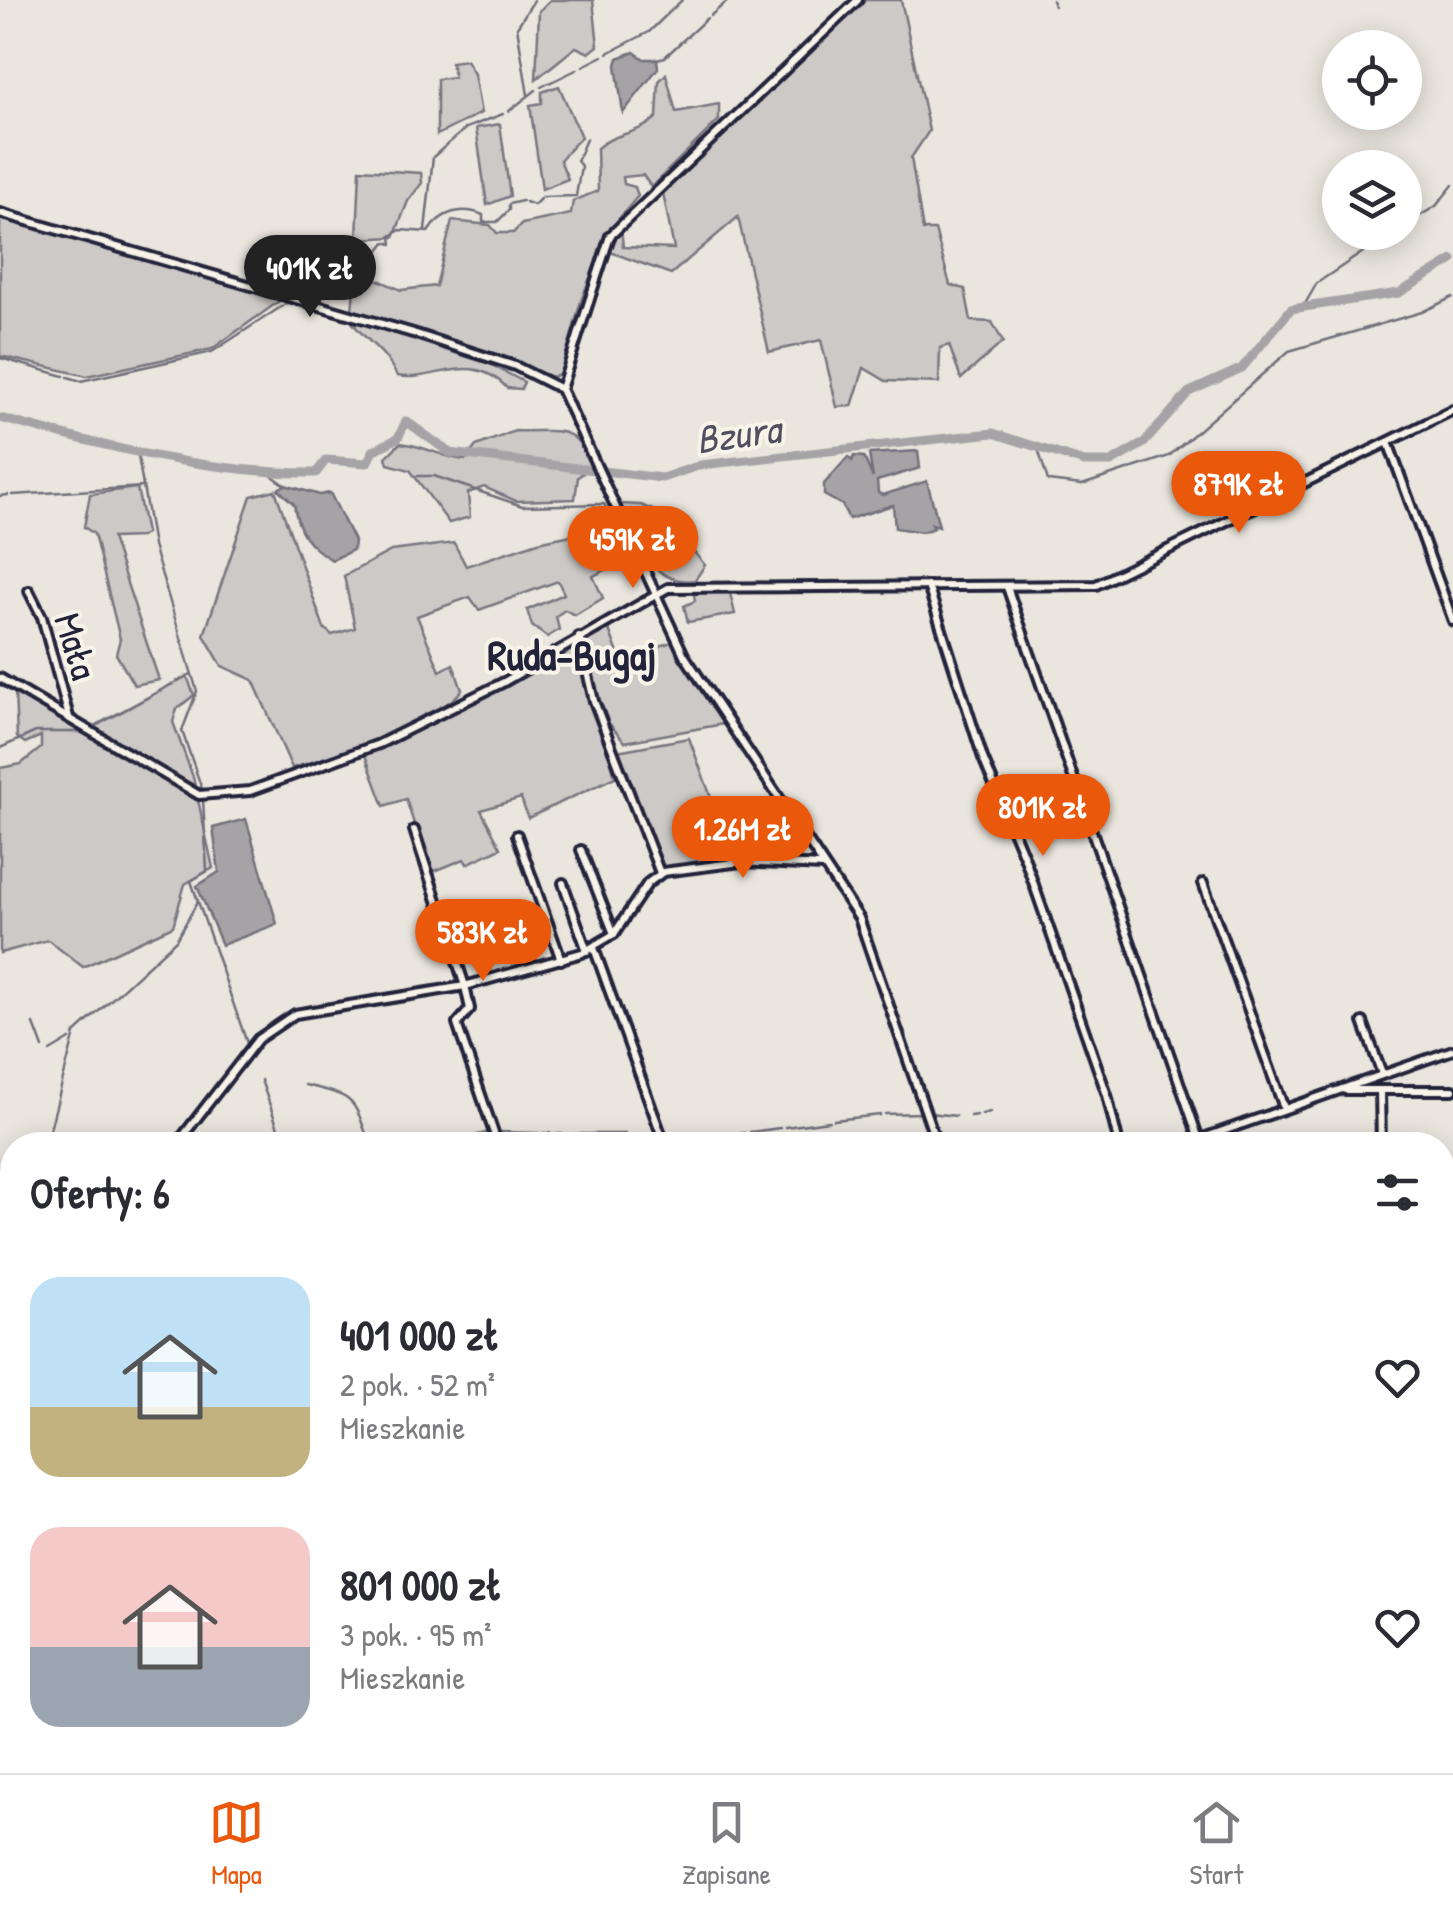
<!DOCTYPE html>
<html lang="pl">
<head>
<meta charset="utf-8">
<style>
  body { margin:0; font-family:"Patrick Hand",sans-serif; background:#f7f7f7; color:#2b2b33; height:100vh; display:flex; flex-direction:column; font-size:38px; white-space:nowrap }
  * { box-sizing:border-box; margin:0 }
  p { font-size:32px; color:#7c7c81 }
  .icon { flex:none; width:55px; height:55px; fill:none; stroke:currentColor; stroke-width:2; stroke-linecap:round; stroke-linejoin:round }
  .map { position:relative; flex:1; overflow:hidden }
  .side { position:absolute; left:0px; top:1132px; width:1455px; height:642px; display:flex; flex-direction:column; background:#fff; border-radius:40px 40px 0 0; box-shadow:0 5px 25px #0003 }
  .side>* { flex:none }
  .controls { position:absolute; left:1322px; top:30px; display:grid; gap:20px }
  .controls a { display:grid; place-items:center; width:100px; height:100px; border-radius:50%; background:#fff; box-shadow:0 5px 25px #0003; font-size:50px }
  .price { position:absolute; translate:-50% -85px; padding:0 22px; border-radius:35px; background:#ea580c; color:#fff; font-size:32px; line-height:65px; filter:drop-shadow(0 2px 5px #0008) }
  .price::after { content:''; position:absolute; left:50%; top:60px; width:30px; height:22px; margin-left:-15px; background:inherit; clip-path:polygon(0 0,100% 0,50% 100%) }
  .price.on { background:#222; color:#fff }
  ul { padding:0; list-style:none }
  li { display:flex; align-items:center; gap:30px; height:250px; padding:0 30px }
  li span { display:grid; place-items:center; flex:none; width:280px; height:200px; border-radius:30px; color:#555 }
  li>.icon { margin-inline-start:auto }
  span .icon { width:120px; height:120px; fill:#fffc; stroke-width:1 }
  li b { font-size:42px }
  h2 { display:flex; justify-content:space-between; align-items:center; height:120px; padding:0 30px; font-size:42px }
  .dock { display:flex; justify-content:space-around; align-items:center; height:140px; border-top:2px solid #e1e1e2; background:#fff; font-size:28px; color:#7c7c81 }
  .dock a { display:grid; justify-items:center; gap:5px }
  .dock .on { color:#ea580c }
  .map>svg:first-child { display:block }
</style>
</head>
<body>
<div class="map">
<svg width="1453" height="1773" viewBox="0 0 1453 1773">
  <rect width="100%" height="100%" fill="#eae6de"/>
  <filter id="ink" filterUnits="userSpaceOnUse"><feTurbulence type="fractalNoise" baseFrequency=".01" numOctaves="2"/><feDisplacementMap in="SourceGraphic" scale="20" xChannelSelector="R" yChannelSelector="G"/><feConvolveMatrix kernelMatrix="1 2 1 2 8 2 1 2 1" color-interpolation-filters="sRGB"/></filter>
  <g filter="url(#ink)">
    <!-- green -->
    <g fill="#cdc9c6" stroke="#787680" stroke-width="2.5">
      <path d="M550 0H593L598 46 589 53 576 47 536 79 539 11Z"/>
      <path d="M864 0H901L929 131 911 158 923 230H935L950 285 965 289 971 321 992 322 1003 342 961 379 949 345 940 348 939 383 886 381 864 368 852 406 837 407 821 340 769 352 738 217 671 274 610 252 621 227 623 247 674 249 662 188Z"/>
      <path d="M466 60 474 74 481 113 437 135V79L454 77 451 62Z"/>
      <path d="M666 74 676 112 719 104V120L651 187 643 175 623 177 624 184 635 187 638 196 607 233 581 301 561 373 552 377 478 349 352 310 356 270 401 290 436 286 452 221 490 225 497 233H513L522 224 571 214 573 201 598 191 597 148C615 132 639 135 657 117L659 81Z"/>
      <path d="M559 86 581 137 560 160 568 179 542 189 530 105 542 103V92Z"/>
      <path d="M500 124 510 196 487 205 476 128Z"/>
      <path d="M360 169 421 173 422 183 408 201 394 237 357 239Z"/>
      <path d="M0 217 263 291 285 297 212 349 87 376 0 356Z"/>
      <path d="M349 318 478 358 524 382 521 389 507 388C470 349 436 383 397 376 383 347 366 343 349 318Z"/>
      <path d="M515 431C558 433 574 421 592 466L578 477 575 499 516 501 484 487 468 493 470 517 449 523 410 470 388 464 386 457 400 443C424 445 442 458 465 460L476 446Z"/>
      <path d="M137 488 146 533 141 537 112 538 159 680 134 685 116 654 120 639 94 534 84 527 90 494Z"/>
      <path d="M275 490 324 628 332 635 355 628 344 576 391 551 454 543 466 566 538 542 619 525 633 557 593 576 603 598 575 615 565 610 556 616 559 630 547 637 532 626 527 610 564 594 558 581 479 610 470 597 417 616 440 671 453 664 462 690C436 723 334 756 292 768L253 680 222 666 204 635 251 496Z"/>
      <path d="M620 504 641 505 683 523 692 550 705 565 695 580C650 587 635 537 620 504Z"/>
      <path d="M729 589 735 614 688 622 684 606 695 601 694 594Z"/>
      <path d="M607 624 620 659 672 642 723 724 625 742 601 714 584 637Z"/>
      <path d="M578 642 615 777 528 818 521 798 481 810 501 848 467 864 464 859 430 873 406 799 384 806 365 755Z"/>
      <path d="M187 676 194 695 177 709 173 722 193 777 213 868 185 884 173 926 83 967 48 940 0 953V768L21 764 41 748V736L25 743 17 737 15 691 85 731Z"/>
      <path d="M689 738 734 859 665 867 656 861 617 751Z"/>
      <path d="M0 1454 12 1459V1603L0 1606Z"/>
    </g>
    <!-- water -->
    <g fill="#a6a3a6" stroke="#716f7b" stroke-width="2.5">
      <path d="M634 52 644 59H657L658 68 623 113 616 65 618 58Z"/>
      <path d="M918 451 920 468 877 481 878 493 883 495 927 481 939 526 932 524 934 528 922 532 895 528 893 505 849 519 842 505 824 495V484L848 457 852 461 854 456 864 457 873 478 869 454Z"/>
      <path d="M285 485 320 495 330 493 354 541 353 550 332 560C307 545 298 532 294 504L278 489Z"/>
      <path d="M246 819 277 924 222 945 197 886 219 872 213 828Z"/>
    </g>
    <g fill="none" stroke-linecap="round" stroke-linejoin="round">
      <!-- stream -->
      <g stroke="#716f7b" stroke-width="2.5">
        <path d="M1052 0 1054 6"/>
        <path d="M710 16 729 0"/>
        <path d="M608 53 649 32 682 0"/>
        <path d="M657 59 665 57 707 18"/>
        <path d="M583 66 603 56"/>
        <path d="M541 87 578 69"/>
        <path d="M528 95 517 27 534 0"/>
        <path d="M509 111 536 90"/>
        <path d="M526 202 534 205 542 197 576 196 581 166 577 161 586 139"/>
        <path d="M1405 225 1436 206 1453 185"/>
        <path d="M425 230 433 157 466 128 503 114"/>
        <path d="M295 293 310 274 319 250 333 245 338 256H354L357 246 379 250 385 242 392 244 391 236 400 230 428 232C441 211 463 206 483 215V222H497L509 210V204L522 201"/>
        <path d="M1305 304 1317 283 1393 232"/>
        <path d="M0 358 64 376"/>
        <path d="M68 377 81 381 212 352 290 301"/>
        <path d="M137 450 153 546 197 691 182 731 203 792"/>
        <path d="M1039 452 1048 481 1082 485 1169 456 1289 351 1422 312 1453 297"/>
        <path d="M270 474 285 485"/>
        <path d="M417 476H434L522 506 604 504 610 517"/>
        <path d="M12 495 143 487"/>
        <path d="M0 496 8 495"/>
        <path d="M92 728 191 674"/>
        <path d="M0 748 36 732H85"/>
        <path d="M203 799 207 871 191 881 248 1046"/>
        <path d="M34 1024 43 1048"/>
        <path d="M50 1051 70 1039"/>
        <path d="M261 1080 284 1145"/>
        <path d="M305 1085C356 1097 353 1097 370 1145"/>
        <path d="M929 1113 956 1116"/>
        <path d="M885 1114 922 1113"/>
        <path d="M982 1114 990 1112"/>
        <path d="M970 1116 977 1115"/>
        <path d="M834 1120 880 1115"/>
        <path d="M785 1127 829 1121"/>
        <path d="M496 1132 538 1133"/>
        <path d="M750 1132 780 1128"/>
        <path d="M543 1133 565 1134"/>
        <path d="M570 1134H625"/>
        <path d="M631 1135H658"/>
        <path d="M664 1135H681"/>
        <path d="M686 1135 744 1133"/>
        <path d="M453 1141 490 1132"/>
        <path d="M46 1145 75 1033 176 940 198 901"/>
        <path d="M439 1145 444 1143"/>
        <path d="M12 1183 1 1199 12 1237"/>
        <path d="M0 1272 12 1265"/>
        <path d="M0 1357 12 1393"/>
        <path d="M1442 1565H1453"/>
        <path d="M0 1703 12 1698"/>
        <path d="M106 1762 109 1773"/>
        <path d="M672 1762 686 1773"/>
      </g>
      <!-- river -->
      <path stroke="#a6a3a6" stroke-width="9" d="M0 418C102 446 211 474 316 473L326 460 367 463 373 451 398 438 406 421 450 453 662 478 701 465 993 433 1084 462H1111L1144 443 1189 392 1242 368 1291 309 1399 293 1453 260"/>
      <defs>
        <g id="minor">
          <path d="M0 213 413 333 515 366 561 389 684 655 859 918 937 1145"/>
          <path d="M561 389 610 236 858 0"/>
          <path d="M1388 442 1453 621"/>
          <path d="M928 586 983 758 1025 859 1107 1095 1119 1145"/>
          <path d="M1007 587 1201 1145"/>
          <path d="M29 591 42 617 69 717"/>
          <path d="M579 637 594 701 660 873"/>
          <path d="M0 678 199 795 250 791 379 744 504 682 668 588 1096 585 1453 410"/>
          <path d="M414 830 465 986 470 1009 457 1024 498 1145"/>
          <path d="M517 835 561 960"/>
          <path d="M581 850 614 934"/>
          <path d="M563 883 587 951"/>
          <path d="M1203 883 1284 1108"/>
          <path d="M594 948 665 1145"/>
          <path d="M1363 1022 1382 1074"/>
          <path d="M1345 1090H1453"/>
          <path d="M1380 1091 1381 1145"/>
          <path d="M176 1145 258 1039 295 1014 465 986 582 953 614 934 648 883 663 872 741 862 823 866"/>
          <path d="M1183 1145 1453 1050"/>
          <path d="M1442 1266H1453"/>
          <path d="M0 1267 12 1261"/>
          <path d="M0 1644 12 1641"/>
          <path d="M0 1733 12 1730"/>
          <path d="M40 1762 43 1773"/>
          <path d="M111 1762 115 1773"/>
          <path d="M167 1762 170 1773"/>
          <path d="M230 1762 234 1773"/>
          <path d="M346 1762 353 1773"/>
          <path d="M582 1762 588 1773"/>
          <path d="M640 1762V1773"/>
          <path d="M787 1762V1773"/>
          <path d="M925 1762V1773"/>
          <path d="M1258 1762 1259 1773"/>
          <path d="M1061 1773V1762"/>
        </g>
        <g id="major">
          <path d="M1442 1661 1453 1653"/>
          <path d="M1293 1773 1307 1762"/>
        </g>
      </defs>
      <!-- minor casing -->
      <use href="#minor" stroke="#22223b" stroke-width="14"/>
      <!-- major casing -->
      <use href="#major" stroke="#22223b" stroke-width="16"/>
      <!-- minor -->
      <use href="#minor" stroke="#f7f3e8" stroke-width="6"/>
      <!-- major -->
      <use href="#major" stroke="#f7f3e8" stroke-width="9"/>
    </g>
  </g>
  <g text-anchor="middle" dominant-baseline="central" stroke-width="8" stroke-linejoin="round" paint-order="stroke">
    <!-- street labels -->
    <g font-size="38" fill="#22223b" stroke="#f7f3e8">
      <text transform="translate(77 646) rotate(73)">Mała</text>
    </g>
    <!-- water labels -->
    <g font-size="40" font-style="italic" fill="#504f60" stroke="#f7f3e8">
      <text transform="translate(738 433) rotate(-8)">Bzura</text>
    </g>
    <!-- quarter labels -->
    <g font-size="42" font-weight="bold" fill="#22223b" stroke="#f7f3e8">
      <text x="572" y="654">Ruda-Bugaj</text>
    </g>
  </g>
</svg>
<div class="controls">
<a><svg class="icon" aria-label="locate" viewBox="0 0 24 24"><circle cx="12" cy="12" r="6"/><path d="M12 2v4M12 18v4M2 12h4M18 12h4"/></svg></a>
<a><svg class="icon" aria-label="layers" viewBox="0 0 24 24"><path d="M12 4l9 5-9 5-9-5zM3 14l9 5 9-5"/></svg></a>
</div>
<b class="price on" style="left:310px;top:320px">401K zł</b>
<b class="price" style="left:1239px;top:536px">879K zł</b>
<b class="price" style="left:633px;top:591px">459K zł</b>
<b class="price" style="left:1043px;top:859px">801K zł</b>
<b class="price" style="left:743px;top:881px">1.26M zł</b>
<b class="price" style="left:483px;top:984px">583K zł</b>
<section class="side">
<h2>Oferty: 6<svg class="icon" aria-label="filters" viewBox="0 0 24 24"><path d="M4 7h16M4 17h16"/><circle cx="9" cy="7" r="2"/><circle cx="15" cy="17" r="2"/></svg></h2>
<ul>
<li><span style="background:linear-gradient(#bfe0f5 65%,#c2b280 0)"><svg class="icon" aria-label="home" viewBox="0 0 24 24"><path d="M3 11l9-7 9 7M6 9v11h12V9"/></svg></span><div><b>401 000 zł</b><p>2 pok. · 52 m²</p><p>Mieszkanie</p></div><svg class="icon" aria-label="heart" viewBox="0 0 24 24"><path d="M12 20l-8-8c-3-5 5-10 8-4 3-6 11-1 8 4z"/></svg></li>
<li><span style="background:linear-gradient(#f6c9c9 60%,#9aa5b1 0)"><svg class="icon" aria-label="home" viewBox="0 0 24 24"><path d="M3 11l9-7 9 7M6 9v11h12V9"/></svg></span><div><b>801 000 zł</b><p>3 pok. · 95 m²</p><p>Mieszkanie</p></div><svg class="icon" aria-label="heart" viewBox="0 0 24 24"><path d="M12 20l-8-8c-3-5 5-10 8-4 3-6 11-1 8 4z"/></svg></li>
</ul>
</section>
</div>
<nav class="dock">
<a class="on"><svg class="icon" aria-label="map" viewBox="0 0 24 24"><path d="M3 6l6-2 6 2 6-2v14l-6 2-6-2-6 2zM9 4v14M15 6v14"/></svg>Mapa</a>
<a><svg class="icon" aria-label="saved" viewBox="0 0 24 24"><path d="M7 4h10v16l-5-4-5 4z"/></svg>Zapisane</a>
<a><svg class="icon" aria-label="home" viewBox="0 0 24 24"><path d="M3 11l9-7 9 7M6 9v11h12V9"/></svg>Start</a>
</nav>
</body>
</html>
